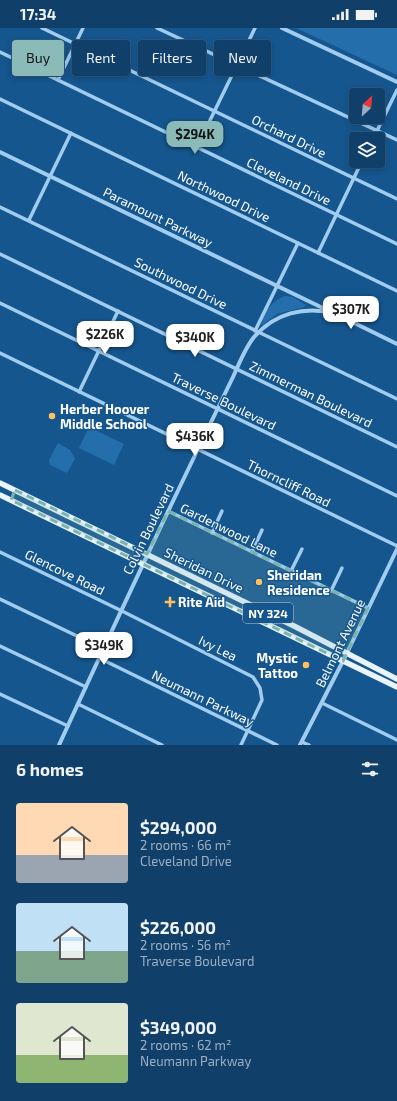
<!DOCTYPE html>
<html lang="en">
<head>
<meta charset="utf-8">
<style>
  body { margin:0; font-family:"Exo 2",sans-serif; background:#194770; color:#f1f3f6; height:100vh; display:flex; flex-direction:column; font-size:15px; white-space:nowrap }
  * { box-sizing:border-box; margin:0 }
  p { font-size:13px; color:#9cafc1 }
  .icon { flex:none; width:22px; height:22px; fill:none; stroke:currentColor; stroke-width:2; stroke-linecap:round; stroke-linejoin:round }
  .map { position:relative; height:717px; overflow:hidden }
  .side { display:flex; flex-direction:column; background:#10406a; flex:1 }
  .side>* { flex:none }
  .top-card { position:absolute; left:12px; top:12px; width:373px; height:36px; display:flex; gap:8px }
  .needle { width:26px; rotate:26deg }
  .fabs { position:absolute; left:349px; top:60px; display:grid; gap:8px }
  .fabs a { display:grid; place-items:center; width:36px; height:36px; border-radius:4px; background:#10406a; box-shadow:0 2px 6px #0003,0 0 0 1px #30597e; font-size:20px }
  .price { position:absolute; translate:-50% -34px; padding:0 9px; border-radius:8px; background:#fff; color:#222; font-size:13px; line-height:26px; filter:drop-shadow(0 1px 2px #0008) }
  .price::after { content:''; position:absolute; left:50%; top:24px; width:12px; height:9px; margin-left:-6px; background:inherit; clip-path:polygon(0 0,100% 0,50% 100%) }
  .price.current { background:#8bbbb9; color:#111 }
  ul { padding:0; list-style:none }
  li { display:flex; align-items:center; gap:12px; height:100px; padding:0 16px }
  li span { display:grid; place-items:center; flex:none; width:112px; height:80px; border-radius:4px; color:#555 }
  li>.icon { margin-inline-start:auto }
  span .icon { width:48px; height:48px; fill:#fffc; stroke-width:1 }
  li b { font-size:17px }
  h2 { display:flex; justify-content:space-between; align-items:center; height:48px; padding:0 16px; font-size:17px }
  .chip { padding:0 14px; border-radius:4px; background:#10406a; box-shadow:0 2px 6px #0003,0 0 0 1px #30597e; font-size:14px; line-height:36px }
  .chip.current { background:#8bbbb9; color:#111 }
  .status { display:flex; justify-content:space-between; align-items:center; height:28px; padding:0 20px; background:#10406a; direction:ltr }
  .status svg { height:11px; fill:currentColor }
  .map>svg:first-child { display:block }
</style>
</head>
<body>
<div class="status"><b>17:34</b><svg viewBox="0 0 49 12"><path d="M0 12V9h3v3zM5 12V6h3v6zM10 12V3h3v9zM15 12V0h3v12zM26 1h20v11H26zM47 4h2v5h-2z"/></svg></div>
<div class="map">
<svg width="397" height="717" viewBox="0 0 397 717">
  <rect width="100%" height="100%" fill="#15568e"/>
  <!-- green -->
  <g fill="#246fab">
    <path d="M296 0H397V47Z"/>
    <path d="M285 268 293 269 306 277 304 279 277 286 261 298C263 285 272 272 285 268Z"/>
    <path d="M89 399 124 416 114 437 79 420Z"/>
    <path d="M58 415 70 422 75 431 67 445 50 437 49 432Z"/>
  </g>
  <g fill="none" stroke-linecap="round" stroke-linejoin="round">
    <!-- minor -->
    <g stroke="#a0ccf0" stroke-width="3.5">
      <path d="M42 0 397 171"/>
      <path d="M157 0 397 112"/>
      <path d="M0 24 397 216"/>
      <path d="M58 52 83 0"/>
      <path d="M0 71 397 263"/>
      <path d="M373 111 397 62"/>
      <path d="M197 119 255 0"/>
      <path d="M0 179 397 371"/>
      <path d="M29 192 71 105"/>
      <path d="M318 225 362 133"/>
      <path d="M0 226 397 419"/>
      <path d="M0 275 397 468"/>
      <path d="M255 303 298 215"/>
      <path d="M0 325 397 518"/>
      <path d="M79 364 118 283"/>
      <path d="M168 483 368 580"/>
      <path d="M212 505 222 483"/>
      <path d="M0 524 122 583 253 649 260 660 262 672 241 717"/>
      <path d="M252 524 262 502"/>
      <path d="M291 543 302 521"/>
      <path d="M331 563 342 540"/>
      <path d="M0 571 104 621"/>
      <path d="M0 618 86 659"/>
      <path d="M99 630 277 717"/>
      <path d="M0 666 68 698"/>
      <path d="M322 675 397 712"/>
      <path d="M78 676 162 717"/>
      <path d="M302 714 309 717"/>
    </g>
    <!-- tertiary -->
    <g stroke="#a0ccf0" stroke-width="4">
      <path d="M282 0 397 54"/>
      <path d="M0 124 327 282"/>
      <path d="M59 717C105 617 151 518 199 419 210 396 222 372 233 349 239 336 245 320 254 309 275 285 304 278 334 285L397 316"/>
      <path d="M300 717 345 629 397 521"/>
    </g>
    <!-- primary -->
    <g stroke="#e9f4ff" stroke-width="5.5">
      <path d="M0 455 294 598 397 651"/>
      <path d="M0 467 397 659"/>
    </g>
  </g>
  <!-- marked area -->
  <path fill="#7bb4af" fill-opacity="0.2" stroke="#7bb4af" stroke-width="3" stroke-dasharray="8 5" stroke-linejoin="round" d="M15 462 147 526 168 483 368 580 343 633 11 472Z"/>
  <!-- markers -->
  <g fill="#ffc15f" stroke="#15568e" stroke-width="1.5">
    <circle cx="52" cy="388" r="4"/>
    <circle cx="259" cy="554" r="4"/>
    <path d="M168 568h4v4h4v4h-4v4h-4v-4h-4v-4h4z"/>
    <circle cx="306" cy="637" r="4"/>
  </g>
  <g text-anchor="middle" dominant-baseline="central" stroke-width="3" stroke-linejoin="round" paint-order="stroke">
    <!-- shield labels -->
    <rect fill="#15568e" stroke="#b9ccdd" stroke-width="1" x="243" y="575" width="50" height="20" rx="3"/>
    <g font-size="12" font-weight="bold" fill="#fff">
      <text x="268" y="585">NY 324</text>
    </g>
    <!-- street labels -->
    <g font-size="13" fill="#fff" stroke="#15568e">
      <text transform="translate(289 108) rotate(26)">Orchard Drive</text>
      <text transform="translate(289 153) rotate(26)">Cleveland Drive</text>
      <text transform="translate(224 168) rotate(26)">Northwood Drive</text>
      <text transform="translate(158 189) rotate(26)">Paramount Parkway</text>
      <text transform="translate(181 255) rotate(26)">Southwood Drive</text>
      <text transform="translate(311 366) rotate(26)">Zimmerman Boulevard</text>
      <text transform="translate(224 373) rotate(26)">Traverse Boulevard</text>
      <text transform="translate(289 455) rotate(26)">Thorncliff Road</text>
      <text transform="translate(148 501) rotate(-64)">Colvin Boulevard</text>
      <text transform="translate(229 502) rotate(26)">Gardenwood Lane</text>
      <text transform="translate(204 542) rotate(26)">Sheridan Drive</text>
      <text transform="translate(65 544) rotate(26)">Glencove Road</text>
      <text transform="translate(340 615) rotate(-64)">Belmont Avenue</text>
      <text transform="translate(218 620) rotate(26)">Ivy Lea</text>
      <text transform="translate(203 670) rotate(26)">Neumann Parkway</text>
    </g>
    <!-- poi labels -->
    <g font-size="13" font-weight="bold" fill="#fff" stroke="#15568e" text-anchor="start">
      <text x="60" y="381">Herber Hoover<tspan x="60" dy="15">Middle School</tspan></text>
      <text x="267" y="547">Sheridan<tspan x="267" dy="15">Residence</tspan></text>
      <text x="178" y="574">Rite Aid</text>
      <text x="298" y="630" text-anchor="end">Mystic<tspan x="298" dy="15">Tattoo</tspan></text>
    </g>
  </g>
</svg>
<div class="fabs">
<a><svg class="needle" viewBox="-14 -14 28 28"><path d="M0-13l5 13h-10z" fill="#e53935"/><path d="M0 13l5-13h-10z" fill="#9cafc1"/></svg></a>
<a><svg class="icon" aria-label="layers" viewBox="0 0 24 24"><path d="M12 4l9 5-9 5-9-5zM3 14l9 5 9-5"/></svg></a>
</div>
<b class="price current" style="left:195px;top:127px">$294K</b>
<b class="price" style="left:351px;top:302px">$307K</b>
<b class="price" style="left:105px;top:327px">$226K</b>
<b class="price" style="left:195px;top:330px">$340K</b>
<b class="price" style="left:195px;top:429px">$436K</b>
<b class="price" style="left:104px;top:638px">$349K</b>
<div class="top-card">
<a class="chip current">Buy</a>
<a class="chip">Rent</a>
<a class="chip">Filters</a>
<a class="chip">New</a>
</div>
</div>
<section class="side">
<h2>6 homes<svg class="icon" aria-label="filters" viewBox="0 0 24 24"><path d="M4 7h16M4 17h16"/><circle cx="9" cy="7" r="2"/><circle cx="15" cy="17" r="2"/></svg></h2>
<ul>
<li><span style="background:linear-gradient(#ffd9b3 65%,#9aa5b1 0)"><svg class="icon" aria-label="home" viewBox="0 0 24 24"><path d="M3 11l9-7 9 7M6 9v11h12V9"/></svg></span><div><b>$294,000</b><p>2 rooms · 66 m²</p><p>Cleveland Drive</p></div></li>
<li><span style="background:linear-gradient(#bfe0f5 60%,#7fa58c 0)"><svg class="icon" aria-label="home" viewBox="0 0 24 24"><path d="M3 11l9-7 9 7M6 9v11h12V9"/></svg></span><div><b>$226,000</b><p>2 rooms · 56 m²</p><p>Traverse Boulevard</p></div></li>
<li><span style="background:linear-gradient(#dfe7d0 65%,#8fb573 0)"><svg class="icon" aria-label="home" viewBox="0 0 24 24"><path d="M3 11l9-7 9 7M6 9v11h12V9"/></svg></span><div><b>$349,000</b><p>2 rooms · 62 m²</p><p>Neumann Parkway</p></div></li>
</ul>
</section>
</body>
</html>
